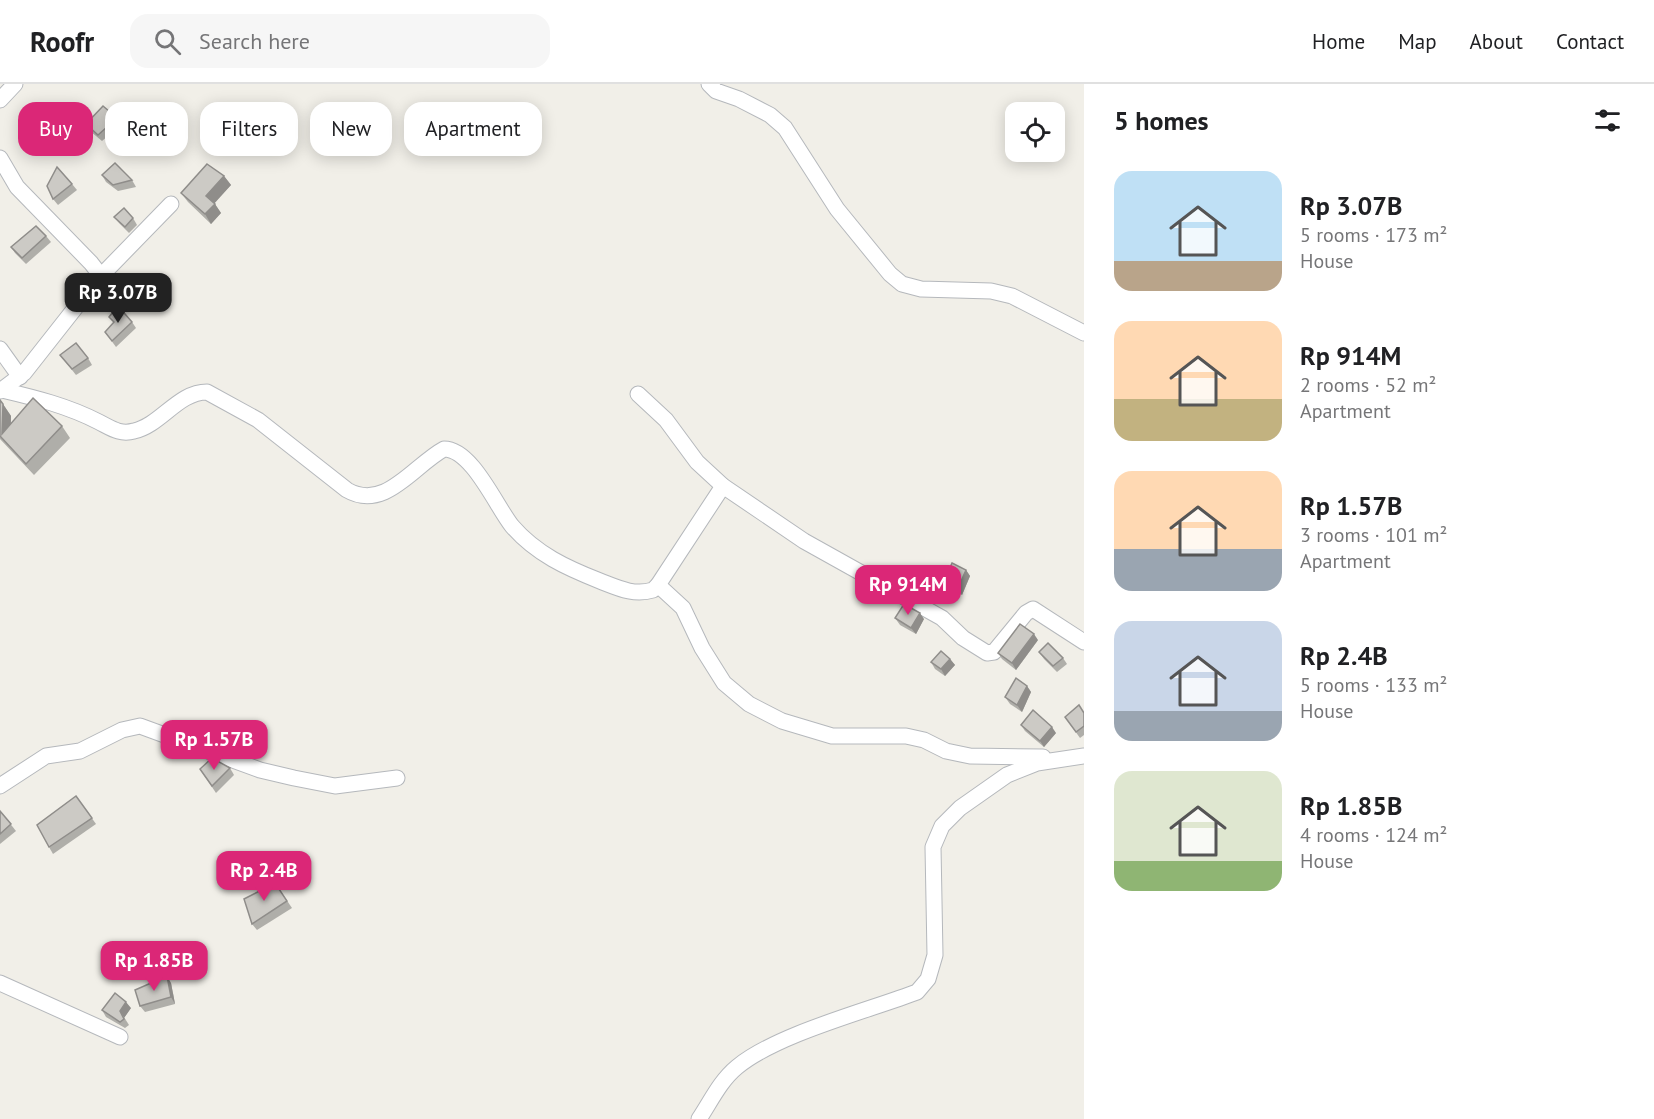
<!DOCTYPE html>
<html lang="en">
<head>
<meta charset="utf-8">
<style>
  body { margin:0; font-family:"PT Sans",sans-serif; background:#f6f6f6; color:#202124; height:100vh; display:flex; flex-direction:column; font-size:22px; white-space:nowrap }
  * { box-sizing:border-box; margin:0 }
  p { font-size:20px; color:#757577 }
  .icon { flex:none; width:33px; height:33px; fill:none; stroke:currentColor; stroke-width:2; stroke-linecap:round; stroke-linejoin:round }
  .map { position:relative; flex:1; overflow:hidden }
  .panel { display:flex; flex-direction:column; background:#fff; width:570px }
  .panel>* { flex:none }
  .hud { position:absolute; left:18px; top:18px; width:570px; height:54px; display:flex; gap:12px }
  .fabs { position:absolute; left:1005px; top:18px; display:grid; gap:12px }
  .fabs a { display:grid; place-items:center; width:60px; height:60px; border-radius:12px; background:#fff; box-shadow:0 3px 15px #0003; font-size:30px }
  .price { position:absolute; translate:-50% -51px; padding:0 14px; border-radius:12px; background:#db2777; color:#fff; font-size:20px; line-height:39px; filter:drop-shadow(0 2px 3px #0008) }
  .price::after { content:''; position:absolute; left:50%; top:36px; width:18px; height:14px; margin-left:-9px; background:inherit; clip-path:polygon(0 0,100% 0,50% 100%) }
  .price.active { background:#222; color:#fff }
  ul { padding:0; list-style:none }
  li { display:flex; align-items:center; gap:18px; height:150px; padding:0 30px }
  li span { display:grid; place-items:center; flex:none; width:168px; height:120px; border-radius:18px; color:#555 }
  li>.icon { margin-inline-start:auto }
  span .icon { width:72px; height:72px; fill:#fffc; stroke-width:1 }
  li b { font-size:26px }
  h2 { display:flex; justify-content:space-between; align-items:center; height:72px; padding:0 30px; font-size:26px }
  .chip { padding:0 21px; border-radius:18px; background:#fff; box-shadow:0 3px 15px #0003; font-size:21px; line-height:54px }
  .chip.active { background:#db2777; color:#fff }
  header { display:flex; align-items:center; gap:36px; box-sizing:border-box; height:84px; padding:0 30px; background:#fff; border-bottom:2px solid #e0e0e0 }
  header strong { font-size:28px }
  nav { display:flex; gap:33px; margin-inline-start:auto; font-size:21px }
  .search { width:420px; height:54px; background:#f6f6f6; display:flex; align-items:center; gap:15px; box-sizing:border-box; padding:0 21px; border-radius:18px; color:#757577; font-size:22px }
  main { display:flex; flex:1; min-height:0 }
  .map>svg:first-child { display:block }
</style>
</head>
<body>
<header>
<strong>Roofr</strong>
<div class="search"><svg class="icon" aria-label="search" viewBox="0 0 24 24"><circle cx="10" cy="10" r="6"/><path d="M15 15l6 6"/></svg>Search here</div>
<nav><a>Home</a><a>Map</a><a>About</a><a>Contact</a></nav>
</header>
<main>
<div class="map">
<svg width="1084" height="1035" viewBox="0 0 1084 1035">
  <rect width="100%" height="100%" fill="#f1efe8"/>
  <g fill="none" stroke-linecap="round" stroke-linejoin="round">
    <defs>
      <g id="minor">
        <path d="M709 0 716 7 739 15 770 31 785 44 837 125 890 190 902 200 921 205 991 207 1012 212 1084 249"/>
        <path d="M0 16 15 0"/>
        <path d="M0 74 17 103 91 179 98 188V195L24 289 0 307"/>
        <path d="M98 195 171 120"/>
        <path d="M0 265 20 293"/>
        <path d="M2 306C36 314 68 322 99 338 111 344 120 351 134 347 161 341 178 308 207 308L258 336 347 406C385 428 414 381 444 365 472 365 496 422 512 442 536 470 567 484 600 497 618 504 634 512 653 506L658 501 723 402"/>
        <path d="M638 310 666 336 697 378 723 402 804 457 942 534 963 554 987 569 994 568 1026 529 1033 525 1084 558"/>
        <path d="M658 501 683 524 702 564 724 599 749 620 782 637 832 652H906L924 656 946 667 970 672 1043 673"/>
        <path d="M0 702 46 672 80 667 122 646 140 642 260 686 294 694 335 702 397 694"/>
        <path d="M0 899 120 953"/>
        <path d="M699 1035C711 1017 720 997 737 983 777 950 867 927 917 908L928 895 935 871 933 763 942 742 960 724 1007 691 1037 679 1084 672"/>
      </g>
    </defs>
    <!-- minor casing -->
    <use href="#minor" stroke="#b5b8bc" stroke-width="17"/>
    <!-- minor -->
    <use href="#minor" stroke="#fff" stroke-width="15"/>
  </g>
  <!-- wall -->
  <g fill="#afaea9">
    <path d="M117 34 122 40 102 57 90 47 86 40Z"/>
    <path d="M102 91 132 96 136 103 118 107 106 98Z"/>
    <path d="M224 92 231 101 214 119 221 129 211 140 188 118 181 109Z"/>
    <path d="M72 100 77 106 58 121 53 115Z"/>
    <path d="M114 133 133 134 137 141 129 149 119 139Z"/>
    <path d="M46 152 51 158 26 180 15 169 11 163Z"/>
    <path d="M109 233 132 238 136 244 116 263 105 248 114 239Z"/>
    <path d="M60 271 88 274 92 281 76 291Z"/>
    <path d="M0 316 11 332V339L62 342 70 354 34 391 0 355Z"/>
    <path d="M966 486 970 492 962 511 948 504 944 498Z"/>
    <path d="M895 534 924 535 916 550 900 541Z"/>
    <path d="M1038 556 1016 586 1002 575 998 569Z"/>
    <path d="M1039 568 1063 574 1067 580 1057 588 1044 575Z"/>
    <path d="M950 575 955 581 945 592 935 585 931 578Z"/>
    <path d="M1027 602 1031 608 1022 628 1010 620 1005 613Z"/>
    <path d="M1084 628V651L1080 654 1065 633Z"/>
    <path d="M1021 641 1056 649 1044 663 1025 647Z"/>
    <path d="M230 684 234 691 216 709 200 685Z"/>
    <path d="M76 712 96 740 53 770 49 763Z"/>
    <path d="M0 727 16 747 0 760Z"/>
    <path d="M275 799 292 824 257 846 252 840Z"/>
    <path d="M171 899 175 920 145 928 140 922Z"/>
    <path d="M131 924 124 934 129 941 125 944 106 933 102 926Z"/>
  </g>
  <!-- shaded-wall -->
  <g fill="#8f8d8a">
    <path d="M224 92 231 101 213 121 206 112Z"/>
    <path d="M215 120 221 129 211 140 205 130Z"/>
    <path d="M3 320 11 332 10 362 2 350Z"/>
    <path d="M966 486 970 492 962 511 958 504Z"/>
    <path d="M920 529 924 535 916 550 911 544Z"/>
    <path d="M1034 550 1038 556 1016 586 1012 579Z"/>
    <path d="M950 575 955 581 945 592 941 585Z"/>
    <path d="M1027 602 1031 608 1022 628 1017 621Z"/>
    <path d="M1052 643 1056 649 1044 663 1040 657Z"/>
    <path d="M167 892 171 899 175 920 171 913Z"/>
    <path d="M126 918 131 924 124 934 129 941 120 927Z"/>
  </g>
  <!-- building -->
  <g fill="#cccac5" stroke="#8f8d8a" stroke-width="1.5">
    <path d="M103 22 117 34 98 51 86 40Z"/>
    <path d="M115 79 132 96 113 101 102 91Z"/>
    <path d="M207 80 224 92 206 112 215 120 205 130 181 109Z"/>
    <path d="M57 83 72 100 53 115 47 102Z"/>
    <path d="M124 124 133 134 125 143 114 133Z"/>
    <path d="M36 142 46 152 22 174 11 163Z"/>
    <path d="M118 222 132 238 112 257 105 248 114 238 109 233Z"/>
    <path d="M76 259 88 274 72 285 60 271Z"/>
    <path d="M33 314 62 342 26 380 0 352V316L3 320 2 350Z"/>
    <path d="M952 479 966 486 958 504 944 498Z"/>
    <path d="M904 520 920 529 911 544 895 534Z"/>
    <path d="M1020 540 1034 550 1012 579 998 569Z"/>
    <path d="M1048 559 1063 574 1053 582 1039 568Z"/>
    <path d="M941 567 950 575 941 585 931 578Z"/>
    <path d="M1016 594 1027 602 1017 621 1005 613Z"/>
    <path d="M1079 621 1084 629V642L1076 648 1065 633Z"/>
    <path d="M1033 626 1052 643 1040 657 1021 641Z"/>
    <path d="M212 674 230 684 212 702 200 685Z"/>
    <path d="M76 712 92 734 49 763 37 741Z"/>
    <path d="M0 727 11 740 0 750Z"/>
    <path d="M275 799 287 817 252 840 244 815Z"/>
    <path d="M167 892 171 913 140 922 135 906Z"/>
    <path d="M115 909 126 918 120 927 124 935 120 938 102 926Z"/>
  </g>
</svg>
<div class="fabs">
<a><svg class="icon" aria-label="locate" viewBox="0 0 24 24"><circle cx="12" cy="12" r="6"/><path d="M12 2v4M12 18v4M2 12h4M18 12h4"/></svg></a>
</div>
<b class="price active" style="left:118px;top:240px">Rp 3.07B</b>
<b class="price" style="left:908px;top:532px">Rp 914M</b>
<b class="price" style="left:214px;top:687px">Rp 1.57B</b>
<b class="price" style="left:264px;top:818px">Rp 2.4B</b>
<b class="price" style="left:154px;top:908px">Rp 1.85B</b>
<div class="hud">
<a class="chip active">Buy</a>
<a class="chip">Rent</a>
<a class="chip">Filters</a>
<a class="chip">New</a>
<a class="chip">Apartment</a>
</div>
</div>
<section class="panel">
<h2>5 homes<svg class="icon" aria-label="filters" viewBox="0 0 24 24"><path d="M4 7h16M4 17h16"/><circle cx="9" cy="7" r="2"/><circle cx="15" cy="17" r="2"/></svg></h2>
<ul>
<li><span style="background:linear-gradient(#bfe0f5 75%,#b9a48a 0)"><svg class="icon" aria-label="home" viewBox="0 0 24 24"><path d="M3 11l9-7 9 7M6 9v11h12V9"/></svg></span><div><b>Rp 3.07B</b><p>5 rooms · 173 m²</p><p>House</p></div></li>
<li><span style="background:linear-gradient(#ffd9b3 65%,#c2b280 0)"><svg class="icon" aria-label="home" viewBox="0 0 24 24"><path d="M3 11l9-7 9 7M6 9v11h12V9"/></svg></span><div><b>Rp 914M</b><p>2 rooms · 52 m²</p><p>Apartment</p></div></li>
<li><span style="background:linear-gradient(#ffd9b3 65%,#9aa5b1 0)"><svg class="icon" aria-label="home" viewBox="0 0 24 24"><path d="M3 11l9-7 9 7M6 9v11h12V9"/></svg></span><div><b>Rp 1.57B</b><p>3 rooms · 101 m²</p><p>Apartment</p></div></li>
<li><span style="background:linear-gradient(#c9d6e8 75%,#9aa5b1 0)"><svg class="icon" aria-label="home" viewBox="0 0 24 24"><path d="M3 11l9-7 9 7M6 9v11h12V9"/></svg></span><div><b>Rp 2.4B</b><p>5 rooms · 133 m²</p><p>House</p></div></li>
<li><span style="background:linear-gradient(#dfe7d0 75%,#8fb573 0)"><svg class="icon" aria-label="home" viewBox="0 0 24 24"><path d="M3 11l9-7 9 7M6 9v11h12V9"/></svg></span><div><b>Rp 1.85B</b><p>4 rooms · 124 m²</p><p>House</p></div></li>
</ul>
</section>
</main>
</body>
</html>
